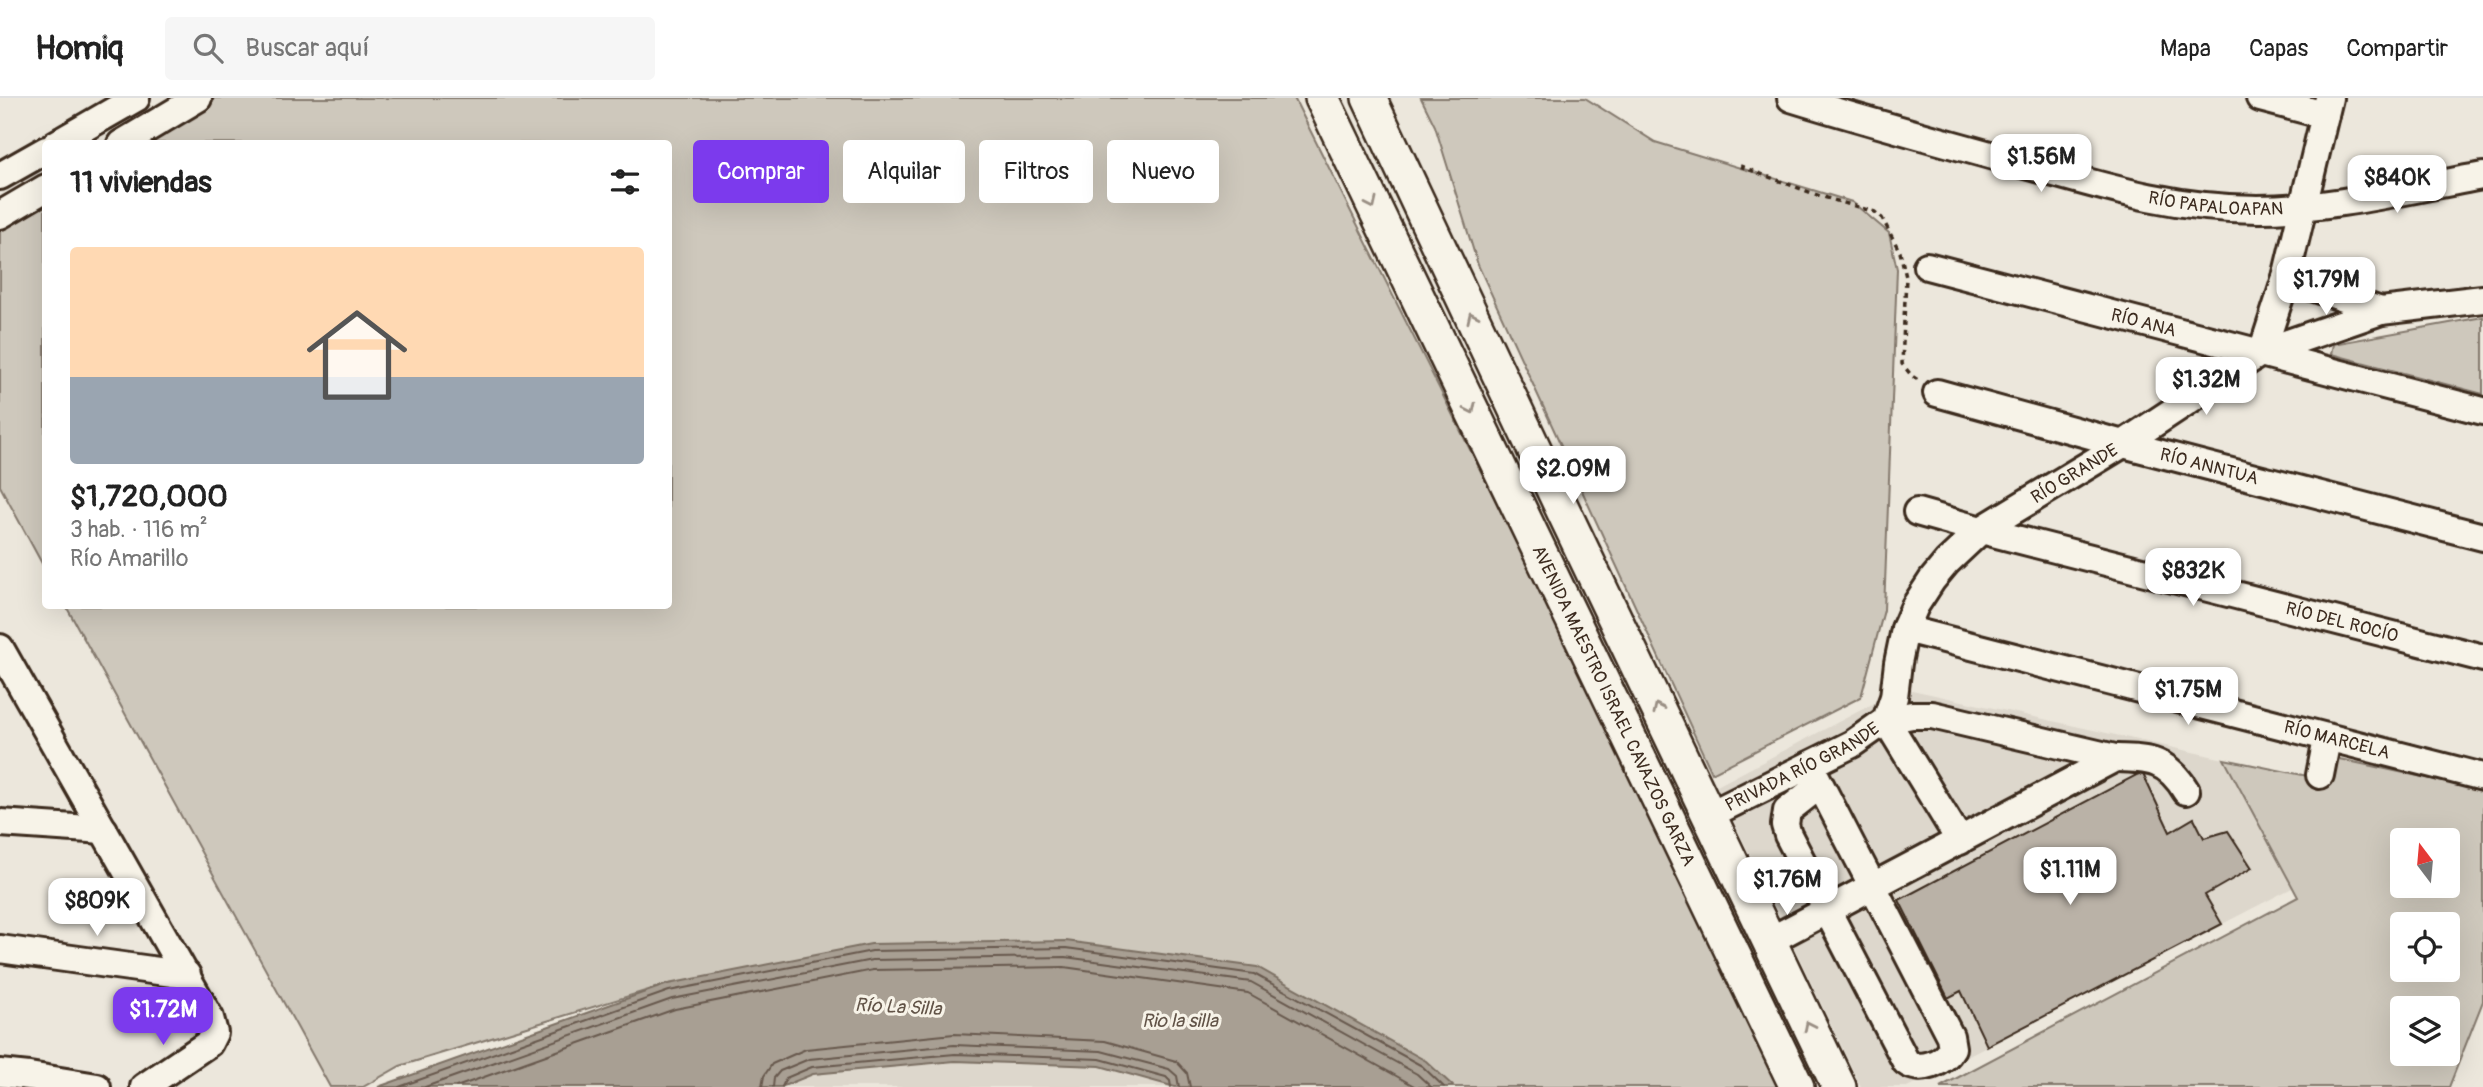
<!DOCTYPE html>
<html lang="es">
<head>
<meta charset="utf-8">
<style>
  body { margin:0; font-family:Pangolin,sans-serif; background:#f6f6f6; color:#222; height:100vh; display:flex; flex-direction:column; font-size:26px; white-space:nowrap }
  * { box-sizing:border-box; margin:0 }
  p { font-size:23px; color:#767676 }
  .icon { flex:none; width:38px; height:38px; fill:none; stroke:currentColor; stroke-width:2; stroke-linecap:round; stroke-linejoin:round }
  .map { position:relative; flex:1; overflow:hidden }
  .sheet { position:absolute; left:42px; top:42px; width:630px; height:469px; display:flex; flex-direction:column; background:#fff; border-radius:7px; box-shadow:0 7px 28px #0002 }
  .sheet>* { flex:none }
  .hud { position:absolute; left:693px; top:42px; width:665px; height:63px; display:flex; gap:14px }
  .needle { width:46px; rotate:344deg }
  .controls { position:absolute; left:2390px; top:730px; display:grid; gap:14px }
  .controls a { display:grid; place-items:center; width:70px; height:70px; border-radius:7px; background:#fff; box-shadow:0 7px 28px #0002; font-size:35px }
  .price { position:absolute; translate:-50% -60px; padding:0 16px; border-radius:14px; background:#fff; color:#222; font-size:23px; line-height:46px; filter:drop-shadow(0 2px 4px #0008) }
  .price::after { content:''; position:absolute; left:50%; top:42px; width:21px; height:16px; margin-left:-10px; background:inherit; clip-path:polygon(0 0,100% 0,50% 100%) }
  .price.on { background:#7c3aed; color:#fff }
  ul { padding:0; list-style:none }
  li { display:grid; align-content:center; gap:14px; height:371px; padding:0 28px }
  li+li { border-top:2px solid #e0e0e0 }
  li span { display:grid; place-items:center; height:217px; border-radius:7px; color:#555 }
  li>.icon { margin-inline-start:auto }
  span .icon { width:126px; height:126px; fill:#fffc; stroke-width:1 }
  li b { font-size:30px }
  h2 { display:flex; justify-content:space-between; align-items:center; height:84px; padding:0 28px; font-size:30px }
  .chip { padding:0 24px; border-radius:7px; background:#fff; box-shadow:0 7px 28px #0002; font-size:24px; line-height:63px }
  .chip.on { background:#7c3aed; color:#fff }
  header { display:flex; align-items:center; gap:42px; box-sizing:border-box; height:98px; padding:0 35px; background:#fff; border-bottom:2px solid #e0e0e0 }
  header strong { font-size:33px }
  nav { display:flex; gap:38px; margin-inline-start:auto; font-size:24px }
  .search { width:490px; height:63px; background:#f6f6f6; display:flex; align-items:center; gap:18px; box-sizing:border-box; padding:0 24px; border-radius:7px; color:#767676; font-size:26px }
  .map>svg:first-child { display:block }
</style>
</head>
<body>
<header>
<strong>Homiq</strong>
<div class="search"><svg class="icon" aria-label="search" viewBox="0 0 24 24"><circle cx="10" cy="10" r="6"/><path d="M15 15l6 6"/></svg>Buscar aquí</div>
<nav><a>Mapa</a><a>Capas</a><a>Compartir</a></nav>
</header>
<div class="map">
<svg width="2483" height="989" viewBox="0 0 2483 989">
  <rect width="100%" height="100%" fill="#ece7dc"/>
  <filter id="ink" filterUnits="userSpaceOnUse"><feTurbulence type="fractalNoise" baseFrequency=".0143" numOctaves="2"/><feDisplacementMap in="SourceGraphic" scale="14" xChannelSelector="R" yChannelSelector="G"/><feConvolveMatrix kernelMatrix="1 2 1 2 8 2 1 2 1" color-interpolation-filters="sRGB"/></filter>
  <g filter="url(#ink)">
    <!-- built -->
    <g fill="#ddd7cc">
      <path d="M1903 590 2224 661 2292 790 1907 989H1861L1717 688Z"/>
      <path d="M955 963 1100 968 1175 989H781L812 976Z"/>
    </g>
    <!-- green -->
    <g fill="#cec8bc" stroke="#84796d" stroke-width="2" fill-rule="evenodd">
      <path d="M215 0H1294L1789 989H1378L668 886 400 968 363 989H330L66 508H668V46L137 45Z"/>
      <path d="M1421 0H1585L1655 44 1852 104 1889 135 1897 171 1884 512 1861 599 1712 675 1478 167 1435 28Z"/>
      <path d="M45 98V471L0 388V125Z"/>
      <path d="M2483 219V296L2331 256 2333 246Z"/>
      <path d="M2224 661 2327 682 2339 661 2483 692V903L2449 989H1940L2298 799ZM2403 742H2448V788H2403ZM2403 826H2448V872H2403ZM2403 910H2448V956H2403Z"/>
    </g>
    <!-- water -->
    <path fill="#a89f93" stroke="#7c7064" stroke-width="2" d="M1066 843 1257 869 1426 963 1454 989H1175L1100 968 955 963 813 976 781 989H378L668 886 871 846Z"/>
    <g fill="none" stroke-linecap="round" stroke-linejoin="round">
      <!-- shore -->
      <g stroke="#67594d" stroke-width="2">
        <path d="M399 989 669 893 872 853 1066 850 1254 876 1422 968 1444 989"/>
        <path d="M425 989 672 901 872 862 1065 859 1251 884 1417 976 1431 989"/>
        <path d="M456 989 675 911 873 872 1064 869 1248 895 1416 989"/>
        <path d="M762 989 764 978 772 966 806 951 954 936 1105 943 1176 963 1187 975 1190 989"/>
        <path d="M773 989 774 980 780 973 809 961 954 947 1101 953 1169 971 1177 978 1179 989"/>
        <path d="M782 989 786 980 812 969 955 956 1100 961 1166 979 1170 983 1171 989"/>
      </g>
    </g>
    <!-- building -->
    <path fill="#bab2a7" stroke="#3b2a1e" stroke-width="2" d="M2142 674 2170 734 2194 720 2204 740 2228 733 2252 770 2205 797 2222 826 1987 948 1961 893 1948 900 1899 802Z"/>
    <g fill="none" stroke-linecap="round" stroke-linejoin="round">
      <defs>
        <g id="minor">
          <path id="s1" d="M1791 0C1865 23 1940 43 2015 64 2098 87 2171 111 2258 111 2333 111 2409 91 2483 78"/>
          <path d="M2260 0 2325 17"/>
          <path d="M56 46 136 0"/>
          <path d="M121 46 198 0"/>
          <path d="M0 78 46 52"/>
          <path d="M0 117 46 90"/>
          <path id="s2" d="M1927 168 2483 313"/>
          <path d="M2286 180 2381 213"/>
          <path d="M2262 254 2381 213 2483 201"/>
          <path id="s3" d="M1937 295 2123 346 2483 439"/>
          <path id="s4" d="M1917 414 1981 432 2483 560"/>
          <path id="s5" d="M1905 531 2483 679"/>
          <path d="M0 550 210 920 214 935 209 945 144 989"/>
          <path d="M1886 622 1960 743"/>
          <path d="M2115 660C2150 661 2167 661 2186 693"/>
          <path d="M1810 667C1857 757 1903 848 1950 938L1952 950C1944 965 1920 975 1906 964L1788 737 1785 727 1787 713 1820 687"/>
          <path d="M2320 677 2327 641"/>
          <path id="s6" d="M1709 717 1852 646 1886 622 1894 599 1898 565 1905 531 1915 508 1932 482 1947 464 1981 432 2123 346 2262 254 2286 180 2329 0"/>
          <path d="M0 725 104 732"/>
          <path d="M1769 843 2115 660 1932 617H1912L1886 622"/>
          <path d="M0 851 187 877"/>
          <path d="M0 975 29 978 97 989"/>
        </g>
        <g id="major">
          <path id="s7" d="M1322 0 1797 989"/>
          <path d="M1369 0 1561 408 1839 989"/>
        </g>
      </defs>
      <!-- minor casing -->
      <use href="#minor" stroke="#3b2a1e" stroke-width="32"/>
      <!-- major casing -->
      <use href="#major" stroke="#3b2a1e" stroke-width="38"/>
      <!-- path -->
      <path stroke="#3b2a1e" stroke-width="3.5" stroke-dasharray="5 5" stroke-linecap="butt" d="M1740 68 1820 98 1875 114 1882 120 1900 154 1906 179 1902 266 1912 278 1921 284"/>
      <!-- minor -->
      <use href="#minor" stroke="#f7f3e8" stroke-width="26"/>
      <!-- major -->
      <use href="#major" stroke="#f7f3e8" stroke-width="33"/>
    </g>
    <!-- one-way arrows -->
    <defs><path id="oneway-chevron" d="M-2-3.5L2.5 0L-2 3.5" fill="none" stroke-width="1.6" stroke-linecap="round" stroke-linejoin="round" transform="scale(1.75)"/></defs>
    <g stroke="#998e83">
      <use href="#oneway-chevron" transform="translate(1372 106) rotate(65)"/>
      <use href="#oneway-chevron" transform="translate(1472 219) rotate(-115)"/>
      <use href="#oneway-chevron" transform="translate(1471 311) rotate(64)"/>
      <use href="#oneway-chevron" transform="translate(1658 610) rotate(-115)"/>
      <use href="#oneway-chevron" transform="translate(1809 928) rotate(-116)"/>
    </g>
  </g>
  <g text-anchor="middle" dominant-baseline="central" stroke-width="6" stroke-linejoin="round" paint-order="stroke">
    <!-- street labels -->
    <g font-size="18" fill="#3b2a1e" stroke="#f7f3e8">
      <text stroke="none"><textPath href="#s1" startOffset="439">RÍO PAPALOAPAN</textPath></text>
      <text stroke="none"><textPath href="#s2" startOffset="224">RÍO ANA</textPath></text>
      <text stroke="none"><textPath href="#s3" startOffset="282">RÍO ANNTUA</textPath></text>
      <text stroke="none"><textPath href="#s6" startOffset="530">RÍO GRANDE</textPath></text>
      <text stroke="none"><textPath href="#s4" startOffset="439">RÍO DEL ROCÍO</textPath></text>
      <text stroke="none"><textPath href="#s7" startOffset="674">AVENIDA MAESTRO ISRAEL CAVAZOS GARZA</textPath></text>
      <text stroke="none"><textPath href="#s5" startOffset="446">RÍO MARCELA</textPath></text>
      <text stroke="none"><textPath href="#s6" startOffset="105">PRIVADA RÍO GRANDE</textPath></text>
    </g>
    <!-- water labels -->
    <g font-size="19" font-style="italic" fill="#615347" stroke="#f7f3e8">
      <text transform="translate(898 909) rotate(3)">Río La Silla</text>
      <text x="1180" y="923">Rio la silla</text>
    </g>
  </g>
</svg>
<div class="controls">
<a><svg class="needle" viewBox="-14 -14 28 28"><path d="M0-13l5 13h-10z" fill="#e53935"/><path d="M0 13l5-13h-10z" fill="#767676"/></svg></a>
<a><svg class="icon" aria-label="locate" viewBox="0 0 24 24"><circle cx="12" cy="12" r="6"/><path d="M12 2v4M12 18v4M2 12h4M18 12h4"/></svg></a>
<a><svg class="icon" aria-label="layers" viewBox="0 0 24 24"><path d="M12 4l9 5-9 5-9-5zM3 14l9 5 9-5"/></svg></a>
</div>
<b class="price" style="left:2041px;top:96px">$1.56M</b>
<b class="price" style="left:2397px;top:117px">$840K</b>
<b class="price" style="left:2326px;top:219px">$1.79M</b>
<b class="price" style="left:2206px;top:319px">$1.32M</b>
<b class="price" style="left:1573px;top:408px">$2.09M</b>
<b class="price" style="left:2193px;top:510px">$832K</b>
<b class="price" style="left:2188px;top:629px">$1.75M</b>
<b class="price" style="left:2070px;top:809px">$1.11M</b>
<b class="price" style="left:1787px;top:819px">$1.76M</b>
<b class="price" style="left:97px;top:840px">$809K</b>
<b class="price on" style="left:163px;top:949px">$1.72M</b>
<div class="hud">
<a class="chip on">Comprar</a>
<a class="chip">Alquilar</a>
<a class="chip">Filtros</a>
<a class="chip">Nuevo</a>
</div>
<section class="sheet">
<h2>11 viviendas<svg class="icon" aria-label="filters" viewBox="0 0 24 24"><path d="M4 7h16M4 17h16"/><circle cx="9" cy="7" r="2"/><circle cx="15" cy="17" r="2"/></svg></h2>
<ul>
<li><span style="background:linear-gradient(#ffd9b3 60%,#9aa5b1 0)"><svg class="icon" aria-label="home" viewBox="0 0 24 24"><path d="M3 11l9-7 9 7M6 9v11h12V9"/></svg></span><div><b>$1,720,000</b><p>3 hab. · 116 m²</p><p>Río Amarillo</p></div></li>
</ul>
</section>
</div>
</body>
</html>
